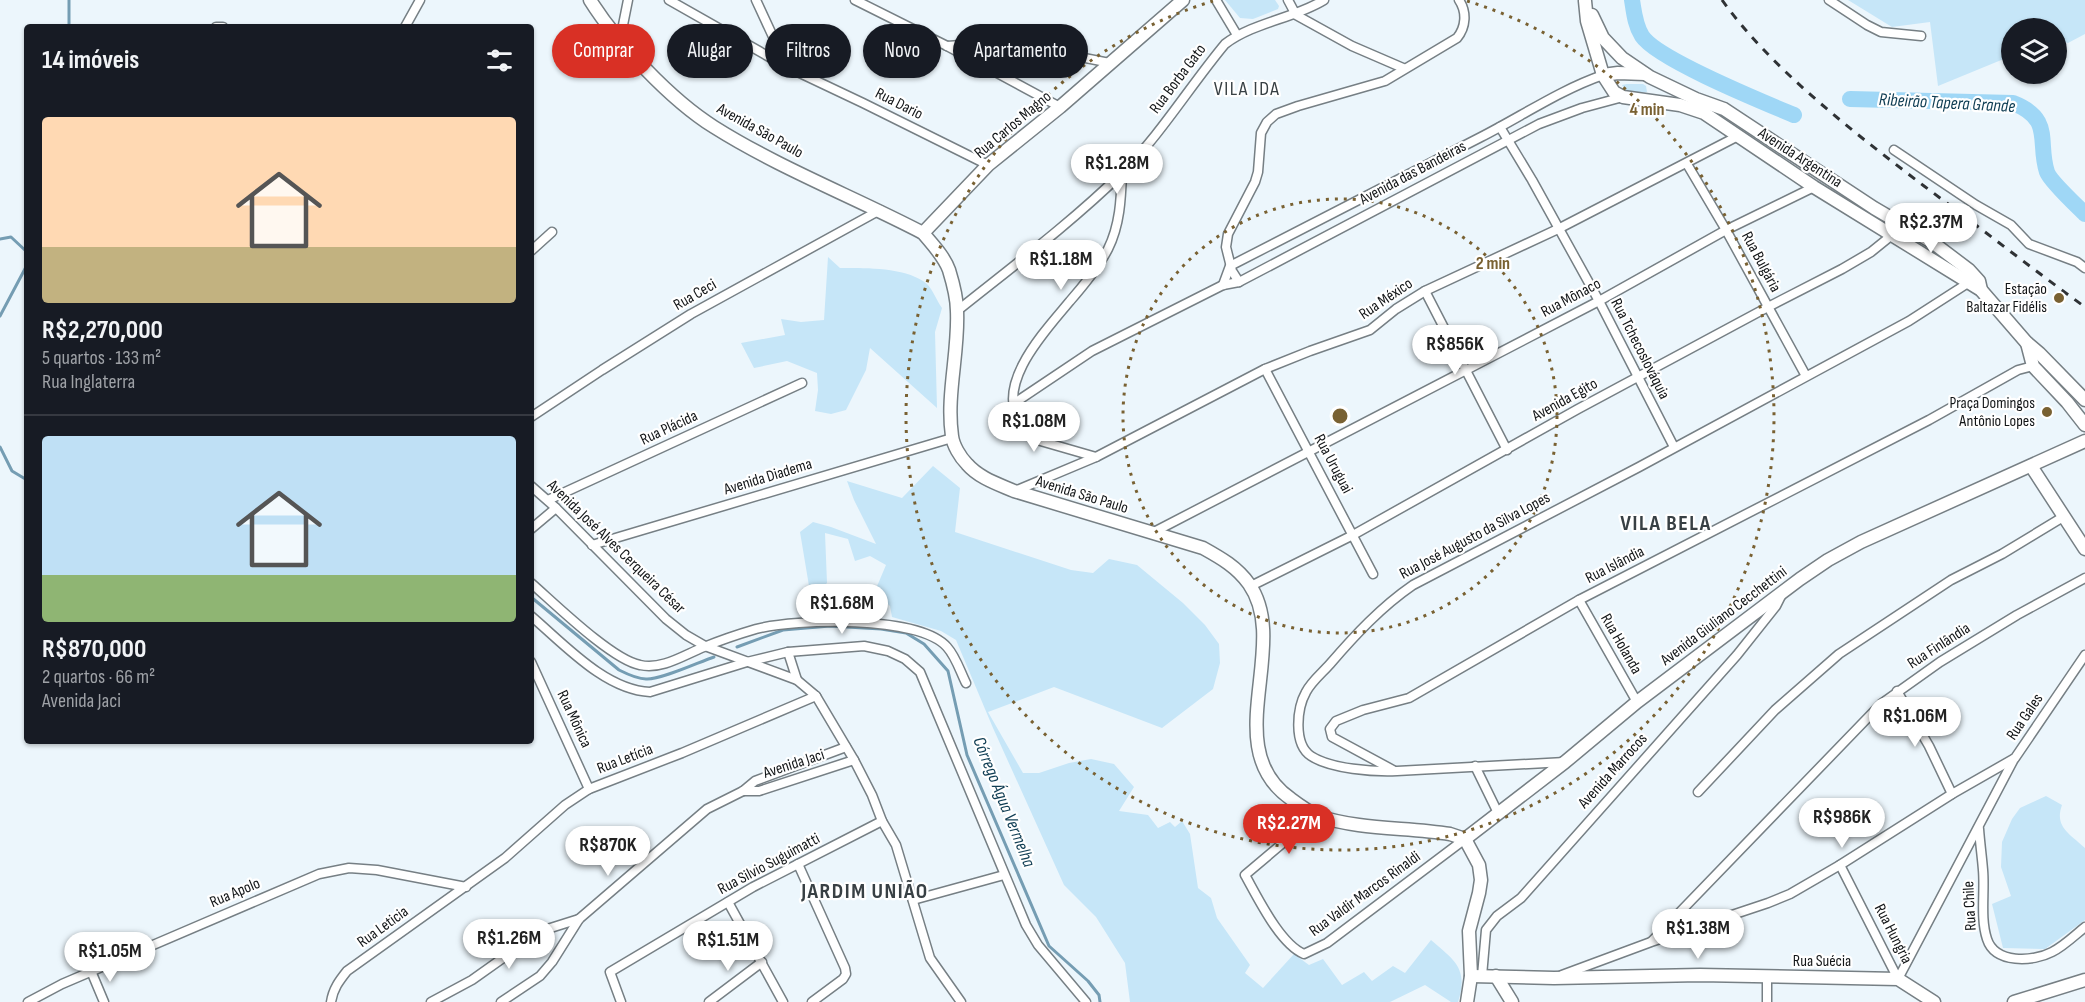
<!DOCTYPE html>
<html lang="pt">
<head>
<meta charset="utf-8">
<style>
  body { margin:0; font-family:"Sofia Sans Condensed",sans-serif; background:#242831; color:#f1f3f6; height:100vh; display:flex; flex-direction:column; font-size:22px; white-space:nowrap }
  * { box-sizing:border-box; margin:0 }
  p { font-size:20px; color:#9ea1a6 }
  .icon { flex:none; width:33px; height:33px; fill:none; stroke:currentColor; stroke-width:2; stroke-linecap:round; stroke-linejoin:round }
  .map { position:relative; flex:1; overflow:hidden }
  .side { position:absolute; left:24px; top:24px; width:510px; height:720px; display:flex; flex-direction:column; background:#171b24; border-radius:6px; box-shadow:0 2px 4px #0004 }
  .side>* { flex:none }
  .top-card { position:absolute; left:552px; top:24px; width:570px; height:54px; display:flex; gap:12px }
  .controls { position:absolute; left:2001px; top:18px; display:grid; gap:12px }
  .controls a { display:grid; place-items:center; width:66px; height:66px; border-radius:50%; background:#171b24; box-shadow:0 2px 4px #0004; font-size:30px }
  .price { position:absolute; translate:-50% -51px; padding:0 14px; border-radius:21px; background:#fff; color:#222; font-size:20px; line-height:39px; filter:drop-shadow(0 2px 3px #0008) }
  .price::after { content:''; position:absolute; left:50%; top:36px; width:18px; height:14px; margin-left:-9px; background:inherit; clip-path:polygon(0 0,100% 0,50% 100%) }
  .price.selected { background:#d93025; color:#fff }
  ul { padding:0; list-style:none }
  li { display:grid; align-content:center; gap:12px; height:318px; padding:0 18px }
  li+li { border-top:2px solid #363941 }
  li span { display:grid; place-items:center; height:186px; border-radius:6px; color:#555 }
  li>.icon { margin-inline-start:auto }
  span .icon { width:108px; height:108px; fill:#fffc; stroke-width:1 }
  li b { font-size:26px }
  h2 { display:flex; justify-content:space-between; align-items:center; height:72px; padding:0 18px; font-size:26px }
  .chip { padding:0 21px; border-radius:27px; background:#171b24; box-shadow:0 2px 4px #0004; font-size:21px; line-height:54px }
  .chip.selected { background:#d93025; color:#fff }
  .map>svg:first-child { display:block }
</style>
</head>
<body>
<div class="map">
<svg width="2085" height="1002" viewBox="0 0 2085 1002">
  <rect width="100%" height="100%" fill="#ecf6fc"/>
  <!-- green -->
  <g fill="#c6e6f8">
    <path d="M1225 0H1275L1279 6 1278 9 1253 19 1240 18Z"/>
    <path d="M1848 0H2085V34L2068 43 2057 40 2056 28H2012L2011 56 1938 86 1930 22 1892 27Z"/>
    <path d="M1627 84H1643L1646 86 1647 92C1639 94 1626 94 1622 85Z"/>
    <path d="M828 257 840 268C865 268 907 267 927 284 933 290 937 301 942 308L935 332 937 408 870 348 866 370 846 410 831 414 815 411 818 390 817 373 787 361 754 368 741 343 785 335 781 319 801 322 824 320Z"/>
    <path d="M933 466 960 488 955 532 1071 570 1093 573 1109 559 1137 565 1183 603 1205 625 1219 644 1220 663 1213 689 1162 728 1054 687 988 712 1023 773H1039L1069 763 1091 759 1114 764 1134 787 1119 811 1148 815 1158 828 1170 822 1175 827 1182 821 1190 834 1198 888 1211 898 1217 918 1250 965 1245 973 1263 988 1294 954 1309 965 1323 959 1342 985 1364 972 1372 981 1393 966 1405 973 1431 940C1454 960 1469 968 1458 1002H1451L1425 985 1390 1002H1130L1125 963 1096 917 1064 885 993 728 956 640 941 631 892 617 890 606 875 591 886 565 870 556 855 561 848 539 825 533 827 583 819 590 809 586 800 532 813 522 831 527 876 544 854 500 847 481 902 498Z"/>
    <path d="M2046 796 2062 805C2054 827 2070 834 2085 848V920L2045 949 2003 948 1992 904 2011 896 2001 867 2002 842 2012 819 2020 808Z"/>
  </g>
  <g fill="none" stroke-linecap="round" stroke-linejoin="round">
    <!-- stream -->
    <g stroke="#759db3" stroke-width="3">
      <path d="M69 27V0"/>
      <path d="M0 239 11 237 27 252"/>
      <path d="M0 316 27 265"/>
      <path d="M0 447 12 471 27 480"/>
      <path d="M531 597 619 670C627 674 637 679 646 679 661 680 699 662 714 657"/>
      <path d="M737 647 783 630 830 626 881 629 906 633 924 644 948 671 967 755 1049 946 1088 981 1099 995 1100 1002"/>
    </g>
    <!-- river -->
    <g stroke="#9fd7f6" stroke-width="16">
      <path d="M1632 0C1634 12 1635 25 1642 36 1657 59 1763 102 1794 115"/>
      <path d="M1850 99 2013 103C2054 119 2037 142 2047 172 2050 181 2077 206 2085 214"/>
    </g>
    <defs>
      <g id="street">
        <path d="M669 0 787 67 863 103 988 165"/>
        <path d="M756 0 787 67"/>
        <path d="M855 0 947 46 1060 107"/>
        <path d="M1216 0 1237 35"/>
        <path d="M1288 0 1296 15 1352 46 1403 68"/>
        <path d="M1829 0 1867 25 1881 32 1921 36"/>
        <path d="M216 27H223"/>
        <path d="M405 27 420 0"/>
        <path d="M620 40 628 0"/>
        <path d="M947 46C1003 41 1056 52 1110 63"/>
        <path d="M1500 127 1532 180 1599 301 1674 447"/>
        <path d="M1894 150 1976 205 2011 225 2029 244 2077 262 2085 268"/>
        <path d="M1687 164 1726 230 1806 376"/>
        <path d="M531 251 552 232"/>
        <path d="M1239 282 1232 271 1226 247 1228 234 1255 182 1258 172 1261 133 1267 122 1276 114 1298 106 1385 81 1457 38C1466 27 1467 12 1459 0"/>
        <path d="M1223 285 1230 266C1314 223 1398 180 1481 137 1522 116 1560 90 1603 75"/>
        <path d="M1425 291 1507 450"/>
        <path d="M957 311C1012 267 1072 222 1122 173 1161 134 1190 86 1225 44 1254 22 1293 19 1324 0"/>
        <path d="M1265 369 1373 574"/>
        <path d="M1013 404 1092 351 1223 285 1239 282 1539 124 1582 108 1623 97"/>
        <path d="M531 417 602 370 691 314 880 210"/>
        <path d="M1096 457 1037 440C1029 437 1026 431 1021 424 993 385 1046 330 1070 301 1084 285 1098 268 1108 249 1120 225 1121 199 1122 173"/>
        <path d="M531 486 556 508 666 619 686 635 705 646 797 680 816 696 854 760 872 795 882 821 896 845 930 958 961 1002"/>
        <path d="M1015 491 1096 457 1265 369 1310 351 1370 330 1396 309 1425 291 1558 229 1738 136"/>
        <path d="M548 500 802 383"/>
        <path d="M531 529 556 508"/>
        <path d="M1152 533 1599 301 1726 230 1814 187"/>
        <path d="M592 545 952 438"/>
        <path d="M531 583C554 603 612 660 640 665 662 670 684 655 704 647 721 640 739 634 756 629 795 619 919 615 947 647 956 657 960 671 966 683"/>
        <path d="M1251 586 1353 535 1578 409 1768 307 1842 269 1871 252 1892 235"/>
        <path d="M1579 600 1637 702"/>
        <path d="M531 616C564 644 605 690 650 692L747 662 788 652 864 646 888 651 905 659 920 672 1026 925 1038 945 1086 1002"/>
        <path d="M788 652 797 680"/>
        <path d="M531 662 589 789"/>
        <path d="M1897 691 1929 746 1952 794"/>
        <path d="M1565 762 1397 771C1374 772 1331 769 1311 756 1293 744 1297 708 1306 692 1311 682 1322 673 1330 664 1355 635 1381 607 1413 585L1639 467 1909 321 1968 283"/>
        <path d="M1475 766 1498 813"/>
        <path d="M1393 770 1332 737 1330 729 1336 721 1363 710 1409 698 1579 600 1929 420 2018 370 2033 366"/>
        <path d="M743 791H759L854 760"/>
        <path d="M1698 792 1775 710 1839 654 1951 580 2002 554 2063 517"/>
        <path d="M1316 815 1245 875C1258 898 1280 944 1304 954L1327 943 1465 839"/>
        <path d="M1979 829C1980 843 1982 857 1983 870 1985 892 1980 918 1987 939 1995 964 2033 962 2052 952 2064 946 2075 935 2085 927"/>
        <path d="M798 864 845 968 846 974 843 979 812 1002"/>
        <path d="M1840 865 1898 979"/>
        <path d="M913 900 1004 875"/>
        <path d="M728 902 783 1002"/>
        <path d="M1652 941 1881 704 1940 662 2017 615 2085 578"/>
        <path d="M91 971 104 1002"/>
        <path d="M1562 975 1651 942 1768 903 1790 894 1840 865 1952 794 2015 758 2085 655"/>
        <path d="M1482 976 1486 930 1497 916 1521 898 1737 655 1776 606 1782 594"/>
        <path d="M1898 979 2014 759"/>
        <path d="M28 1002 62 984 319 874 349 868 377 870 466 887"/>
        <path d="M331 1002C333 989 339 981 347 971L505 858 565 805 589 789 682 753 816 696"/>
        <path d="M431 1002 472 980 541 931 579 919"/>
        <path d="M501 1002 540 976 552 962 579 919 707 809 743 791 755 781 846 747"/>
        <path d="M621 1002 610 972 753 887 882 821"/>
        <path d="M709 1002 762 962"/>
        <path d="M1767 1002V977"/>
      </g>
      <g id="secondary">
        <path d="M590 0C617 43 671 100 714 127 779 168 854 197 923 233 932 244 944 256 949 270 953 283 957 298 957 311 959 352 946 395 952 436 953 445 960 457 967 464 979 478 998 484 1014 491L1203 548C1221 558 1237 567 1249 584 1292 645 1217 748 1291 799 1299 805 1309 812 1318 816 1360 830 1406 827 1450 834L1465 839 1479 865 1481 880 1479 893 1469 931 1471 976 1467 1002"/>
        <path d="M1585 1 1587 21 1603 75 1614 92 1623 97 1680 105 1704 113 1814 187 1981 290 2026 342 2039 353 2085 400"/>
        <path d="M1592 15 1603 38 1622 58 1650 77 1696 99 1724 109 1874 208 1932 242 1969 270 1979 281 1981 290"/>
        <path d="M1603 75 1618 73 1645 74"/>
        <path d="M923 233 988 165 1060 107 1183 0"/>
        <path d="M2027 343 2033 366 2067 402 2085 425"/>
        <path d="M2031 466 2085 549"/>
        <path d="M1465 839 1565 762 1637 702 1800 579 1828 560 1861 542 2085 441"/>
        <path d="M1471 976 1554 978 1700 975 1898 979 1934 1002"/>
        <path d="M1496 976 1512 1002"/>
        <path d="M2014 1002 2085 980"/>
      </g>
    </defs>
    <!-- street casing -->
    <use href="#street" stroke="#767f84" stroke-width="11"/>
    <!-- secondary casing -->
    <use href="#secondary" stroke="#767f84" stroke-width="15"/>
    <!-- street -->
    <use href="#street" stroke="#fff" stroke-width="8"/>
    <!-- secondary -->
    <use href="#secondary" stroke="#fff" stroke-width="12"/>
    <!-- rail -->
    <path stroke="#2f3235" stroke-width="3" stroke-dasharray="8 8" stroke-linecap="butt" d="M1722 0C1772 70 1856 134 1924 186 1978 226 2031 268 2085 307"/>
  </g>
  <!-- distance rings -->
  <g fill="none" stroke="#796132" stroke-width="3" stroke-dasharray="3 6">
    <circle cx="1340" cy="416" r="217"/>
    <path d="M1467 1A434 434 0 1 1 1213 1"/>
  </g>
  <!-- markers -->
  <g fill="#796132" stroke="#fff" stroke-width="2">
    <circle cx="2059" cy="298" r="6"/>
    <circle cx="2047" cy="412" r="6"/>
  </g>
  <g text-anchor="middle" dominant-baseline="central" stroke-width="4.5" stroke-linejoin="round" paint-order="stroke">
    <!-- street labels -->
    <g font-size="16" fill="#121517" stroke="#fff">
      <text transform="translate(1178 79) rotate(-53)">Rua Borba Gato</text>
      <text transform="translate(899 104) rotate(27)">Rua Dario</text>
      <text transform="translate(1013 125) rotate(-40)">Rua Carlos Magno</text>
      <text transform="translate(760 131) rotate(29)">Avenida São Paulo</text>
      <text transform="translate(1800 158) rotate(33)">Avenida Argentina</text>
      <text transform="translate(1413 173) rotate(-28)">Avenida das Bandeiras</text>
      <text transform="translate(1761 262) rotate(62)">Rua Bulgária</text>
      <text transform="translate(695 295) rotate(-30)">Rua Ceci</text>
      <text transform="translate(1571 298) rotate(-28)">Rua Mônaco</text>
      <text transform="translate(1386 299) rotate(-34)">Rua México</text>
      <text transform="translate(1640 349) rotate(63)">Rua Tchecoslováquia</text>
      <text transform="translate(1565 400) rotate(-29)">Avenida Egito</text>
      <text transform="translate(669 428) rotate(-25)">Rua Plácida</text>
      <text transform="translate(1333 464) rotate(62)">Rua Uruguai</text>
      <text transform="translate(768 477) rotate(-17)">Avenida Diadema</text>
      <text transform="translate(1082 495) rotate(17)">Avenida São Paulo</text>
      <text transform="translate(1475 536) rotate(-28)">Rua José Augusto da Silva Lopes</text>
      <text transform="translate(616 547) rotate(44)">Avenida José Alves Cerqueira César</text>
      <text transform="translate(1615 565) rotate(-27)">Rua Islândia</text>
      <text transform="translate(1724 616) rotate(-37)">Avenida Giuliano Cecchettini</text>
      <text transform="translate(1621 644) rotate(60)">Rua Holanda</text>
      <text transform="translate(1939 646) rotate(-33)">Rua Finlândia</text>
      <text transform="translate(2025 717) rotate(-56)">Rua Gales</text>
      <text transform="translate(574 719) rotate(65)">Rua Mônica</text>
      <text transform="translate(625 759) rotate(-21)">Rua Letícia</text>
      <text transform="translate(794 764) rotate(-18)">Avenida Jaci</text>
      <text transform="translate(1613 771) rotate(-48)">Avenida Marrocos</text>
      <text transform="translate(769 864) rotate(-28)">Rua Silvio Suguimatti</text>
      <text transform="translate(235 893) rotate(-23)">Rua Apolo</text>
      <text transform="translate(1365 894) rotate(-36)">Rua Valdir Marcos Rinaldi</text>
      <text transform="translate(1970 906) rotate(-93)">Rua Chile</text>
      <text transform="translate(383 927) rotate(-36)">Rua Leticia</text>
      <text transform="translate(1893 934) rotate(63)">Rua Hungria</text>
      <text x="1822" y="961">Rua Suécia</text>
    </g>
    <!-- poi labels -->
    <g font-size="16" fill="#121517" stroke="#fff" text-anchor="end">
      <text x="2047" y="289">Estação<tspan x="2047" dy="18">Baltazar Fidélis</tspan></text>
      <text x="2035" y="403">Praça Domingos<tspan x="2035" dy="18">Antônio Lopes</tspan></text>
    </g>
    <!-- water labels -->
    <g font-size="18" font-style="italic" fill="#0f3d53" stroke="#fff">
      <text transform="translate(1947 103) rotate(3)">Ribeirão Tapera Grande</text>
      <text transform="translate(1004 802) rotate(68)">Córrego Água Vermelha</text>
    </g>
    <!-- quarter labels -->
    <g font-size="20" letter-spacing="1.5" fill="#384044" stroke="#fff">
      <text x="1247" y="89">VILA IDA</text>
    </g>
    <!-- district labels -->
    <g font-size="22" font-weight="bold" letter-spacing="1.5" fill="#384044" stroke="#fff">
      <text x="1666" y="523">VILA BELA</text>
      <text x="865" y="891">JARDIM UNIÃO</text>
    </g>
  </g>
  <circle cx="1340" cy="416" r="9" fill="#796132" stroke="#fff" stroke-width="3"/>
  <g font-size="18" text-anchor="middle" font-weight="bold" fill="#796132" stroke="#fff" stroke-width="4.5" stroke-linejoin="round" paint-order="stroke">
    <text x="1647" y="115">4 min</text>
    <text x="1493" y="269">2 min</text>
  </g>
</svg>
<div class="controls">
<a><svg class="icon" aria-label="layers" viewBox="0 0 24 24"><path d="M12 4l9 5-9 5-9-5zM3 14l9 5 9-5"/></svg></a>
</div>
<b class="price" style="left:1117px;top:195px">R$1.28M</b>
<b class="price" style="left:1931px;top:254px">R$2.37M</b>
<b class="price" style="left:1061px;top:291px">R$1.18M</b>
<b class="price" style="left:1455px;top:376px">R$856K</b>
<b class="price" style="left:1034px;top:453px">R$1.08M</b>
<b class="price" style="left:842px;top:635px">R$1.68M</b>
<b class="price" style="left:1915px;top:748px">R$1.06M</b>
<b class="price" style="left:1842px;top:849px">R$986K</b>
<b class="price selected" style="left:1289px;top:855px">R$2.27M</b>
<b class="price" style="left:608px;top:877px">R$870K</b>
<b class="price" style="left:1698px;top:960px">R$1.38M</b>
<b class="price" style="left:509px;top:970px">R$1.26M</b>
<b class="price" style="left:728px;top:972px">R$1.51M</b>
<b class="price" style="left:110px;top:983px">R$1.05M</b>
<div class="top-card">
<a class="chip selected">Comprar</a>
<a class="chip">Alugar</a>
<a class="chip">Filtros</a>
<a class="chip">Novo</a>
<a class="chip">Apartamento</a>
</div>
<section class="side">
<h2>14 imóveis<svg class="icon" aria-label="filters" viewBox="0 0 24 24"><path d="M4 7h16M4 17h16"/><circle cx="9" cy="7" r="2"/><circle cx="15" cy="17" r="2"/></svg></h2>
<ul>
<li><span style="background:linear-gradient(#ffd9b3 70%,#c2b280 0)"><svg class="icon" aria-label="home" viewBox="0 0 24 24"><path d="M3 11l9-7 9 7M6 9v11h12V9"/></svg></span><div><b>R$2,270,000</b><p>5 quartos · 133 m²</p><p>Rua Inglaterra</p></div></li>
<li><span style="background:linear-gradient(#bfe0f5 75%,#8fb573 0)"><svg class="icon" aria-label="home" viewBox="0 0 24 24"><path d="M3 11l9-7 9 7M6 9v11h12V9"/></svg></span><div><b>R$870,000</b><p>2 quartos · 66 m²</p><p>Avenida Jaci</p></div></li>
</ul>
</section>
</div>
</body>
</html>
